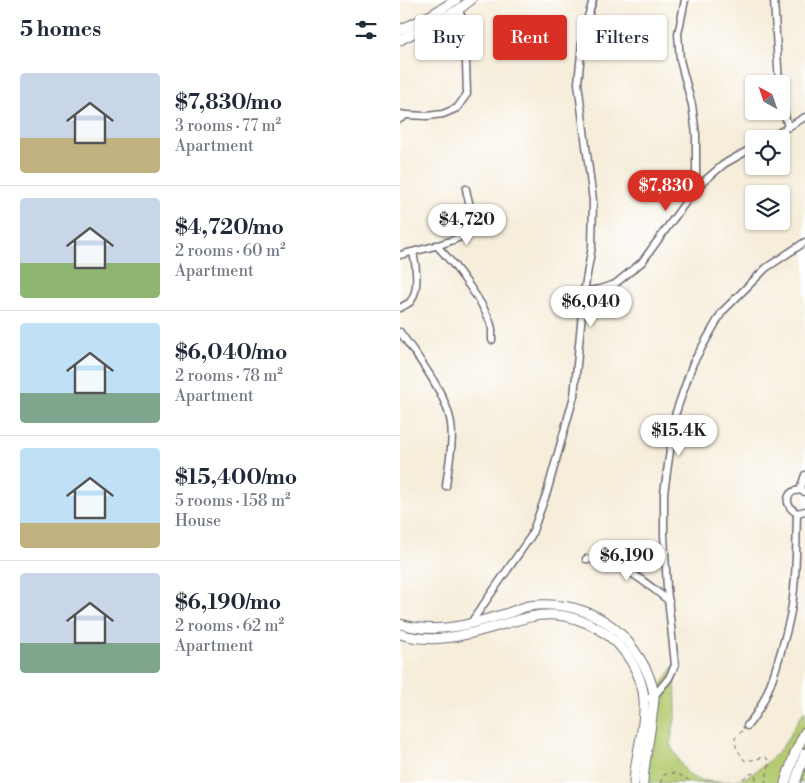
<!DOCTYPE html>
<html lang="en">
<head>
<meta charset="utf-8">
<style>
  body { margin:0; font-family:"Libre Bodoni",serif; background:#f2f2f3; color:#1f2937; height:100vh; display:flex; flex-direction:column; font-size:19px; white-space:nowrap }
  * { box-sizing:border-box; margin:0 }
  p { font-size:16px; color:#747a83 }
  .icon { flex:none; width:28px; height:28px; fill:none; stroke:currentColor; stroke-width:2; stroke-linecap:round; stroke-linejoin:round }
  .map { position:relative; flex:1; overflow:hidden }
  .details { display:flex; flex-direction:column; background:#fff; width:400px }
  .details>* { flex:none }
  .banner { position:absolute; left:15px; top:15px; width:315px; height:45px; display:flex; gap:10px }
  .needle { width:32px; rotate:320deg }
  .controls { position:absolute; left:345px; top:75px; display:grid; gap:10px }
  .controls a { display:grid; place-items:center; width:45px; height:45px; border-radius:5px; background:#fff; box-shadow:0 1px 4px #0004; font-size:25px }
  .price { position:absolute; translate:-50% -42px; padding:0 11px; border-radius:18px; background:#fff; color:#222; font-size:16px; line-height:32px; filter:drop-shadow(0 1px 2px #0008) }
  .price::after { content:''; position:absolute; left:50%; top:30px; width:15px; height:11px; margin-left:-8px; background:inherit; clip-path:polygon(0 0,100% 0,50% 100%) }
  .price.on { background:#d93025; color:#fff }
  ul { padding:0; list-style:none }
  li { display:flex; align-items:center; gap:15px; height:125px; padding:0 20px }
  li+li { border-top:1px solid #e0e1e3 }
  li span { display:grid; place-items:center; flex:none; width:140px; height:100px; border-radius:5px; color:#555 }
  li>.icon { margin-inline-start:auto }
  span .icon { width:60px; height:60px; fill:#fffc; stroke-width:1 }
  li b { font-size:21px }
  h2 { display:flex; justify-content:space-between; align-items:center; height:60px; padding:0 20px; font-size:21px }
  .chip { padding:0 18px; border-radius:5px; background:#fff; box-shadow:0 1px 4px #0004; font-size:18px; line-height:45px }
  .chip.on { background:#d93025; color:#fff }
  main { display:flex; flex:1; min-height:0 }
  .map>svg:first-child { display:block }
</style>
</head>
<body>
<main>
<section class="details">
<h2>5 homes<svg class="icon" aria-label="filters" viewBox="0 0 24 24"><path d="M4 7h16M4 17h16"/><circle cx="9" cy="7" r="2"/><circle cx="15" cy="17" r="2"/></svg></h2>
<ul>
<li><span style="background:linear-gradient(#c9d6e8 65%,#c2b280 0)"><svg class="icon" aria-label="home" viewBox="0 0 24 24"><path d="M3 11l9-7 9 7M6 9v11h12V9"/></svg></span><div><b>$7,830/mo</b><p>3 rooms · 77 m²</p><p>Apartment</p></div></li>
<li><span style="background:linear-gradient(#c9d6e8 65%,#8fb573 0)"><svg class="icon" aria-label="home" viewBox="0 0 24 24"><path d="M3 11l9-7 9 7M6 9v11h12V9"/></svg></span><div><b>$4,720/mo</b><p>2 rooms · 60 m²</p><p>Apartment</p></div></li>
<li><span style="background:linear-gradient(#bfe0f5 70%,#7fa58c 0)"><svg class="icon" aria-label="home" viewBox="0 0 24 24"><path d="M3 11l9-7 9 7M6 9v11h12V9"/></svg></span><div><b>$6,040/mo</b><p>2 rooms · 78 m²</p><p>Apartment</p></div></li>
<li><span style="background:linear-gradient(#bfe0f5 75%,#c2b280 0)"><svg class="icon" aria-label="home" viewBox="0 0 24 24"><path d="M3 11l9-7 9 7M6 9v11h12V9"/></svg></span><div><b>$15,400/mo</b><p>5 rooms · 158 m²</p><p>House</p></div></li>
<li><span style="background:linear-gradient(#c9d6e8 70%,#7fa58c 0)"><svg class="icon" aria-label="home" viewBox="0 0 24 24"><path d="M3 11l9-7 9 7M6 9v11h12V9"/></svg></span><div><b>$6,190/mo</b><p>2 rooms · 62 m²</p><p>Apartment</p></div></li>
</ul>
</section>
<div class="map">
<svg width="405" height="783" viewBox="0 0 405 783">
  <rect width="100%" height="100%" fill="#fff"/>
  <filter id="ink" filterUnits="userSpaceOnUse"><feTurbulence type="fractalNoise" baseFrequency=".02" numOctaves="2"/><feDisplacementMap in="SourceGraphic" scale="10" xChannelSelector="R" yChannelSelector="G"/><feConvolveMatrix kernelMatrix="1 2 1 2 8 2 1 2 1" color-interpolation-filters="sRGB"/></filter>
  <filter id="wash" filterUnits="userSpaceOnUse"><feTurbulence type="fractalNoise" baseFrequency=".0096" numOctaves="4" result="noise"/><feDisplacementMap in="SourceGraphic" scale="20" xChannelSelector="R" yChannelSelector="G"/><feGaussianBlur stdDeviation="1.12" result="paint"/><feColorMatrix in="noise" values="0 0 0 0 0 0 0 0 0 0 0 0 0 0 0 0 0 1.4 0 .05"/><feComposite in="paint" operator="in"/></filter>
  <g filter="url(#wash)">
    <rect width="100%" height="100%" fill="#f6edda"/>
    <!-- green -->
    <path fill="#b4cb70" stroke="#6b7656" d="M275 665 276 715 270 744C275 754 284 773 294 778 304 783 330 783 340 780 352 776 372 759 380 750 389 739 396 722 405 710V783H243L254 696Z"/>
  </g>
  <g filter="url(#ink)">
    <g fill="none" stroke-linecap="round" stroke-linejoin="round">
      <defs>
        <g id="street">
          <path d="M285 0 278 34 280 60 292 105 296 134V188"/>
          <path d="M374 0 379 84"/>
          <path d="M381 100 388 127"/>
          <path d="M0 114 6 115 0 119"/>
          <path d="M6 115 27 116 43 114 57 108 67 94 65 31 63 19 58 10"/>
          <path d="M368 139 405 117"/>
          <path d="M36 245C52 261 88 307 92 329 92 332 92 337 92 340"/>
          <path d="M0 255C13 251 68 241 72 227 74 217 68 200 66 189"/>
          <path d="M184 292 200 289 215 284 242 262 296 188 324 164 354 147"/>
          <path d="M0 308C3 306 8 304 10 302 20 291 16 264 13 252"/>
          <path d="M0 332C17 356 47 394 51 424 54 444 48 466 46 486"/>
          <path d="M400 490 405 475"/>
          <path d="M405 492C389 485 380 504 397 513L405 511"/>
          <path d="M186 559C221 560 242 580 269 601"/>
          <path d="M70 624 131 536 147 492 174 396 184 292 192 246 193 201 178 83 183 33 193 0"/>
          <path d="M244 700 254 696 269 678 275 665 267 588 264 534V493L275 415 293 363 322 312 366 268 405 242"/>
          <path d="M347 726C362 709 369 689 376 668 382 648 389 626 392 605 397 574 396 543 397 513"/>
        </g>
        <g id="secondary">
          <path d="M0 30 31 15 56 0"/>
          <path d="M0 40 58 10 71 0"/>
          <path d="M0 624C37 635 72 624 108 613 115 611 122 607 129 606 167 601 204 613 228 642 240 657 252 677 254 696 254 702 253 709 252 715 250 738 244 760 243 783"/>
          <path d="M0 634C44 648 87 627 130 617 160 610 195 621 217 643 231 658 243 679 244 700 246 728 235 755 234 783"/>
          <path d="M385 783 395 753 405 732"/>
          <path d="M395 783 405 753"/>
        </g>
      </defs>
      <!-- street casing -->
      <use href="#street" stroke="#6c6973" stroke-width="9"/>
      <!-- secondary casing -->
      <use href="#secondary" stroke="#6c6973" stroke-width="11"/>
      <!-- path -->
      <g stroke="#6c6973" stroke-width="1" stroke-dasharray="4 4" stroke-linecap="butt">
        <path d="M342 731 335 738 336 747 344 760C353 762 359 756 367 758L369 765 365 783"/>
        <path d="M260 783 264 775C274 770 285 777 292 783"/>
        <path d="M336 783 352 773 355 774 357 783"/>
      </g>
      <!-- street -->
      <use href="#street" stroke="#fff" stroke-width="6"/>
      <!-- secondary -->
      <use href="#secondary" stroke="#fff" stroke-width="9"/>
    </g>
  </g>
</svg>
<div class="controls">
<a><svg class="needle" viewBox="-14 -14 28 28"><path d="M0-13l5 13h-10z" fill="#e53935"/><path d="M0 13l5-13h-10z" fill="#747a83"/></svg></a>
<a><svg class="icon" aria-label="locate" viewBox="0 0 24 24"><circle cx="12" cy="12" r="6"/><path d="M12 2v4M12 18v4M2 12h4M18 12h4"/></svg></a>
<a><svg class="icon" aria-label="layers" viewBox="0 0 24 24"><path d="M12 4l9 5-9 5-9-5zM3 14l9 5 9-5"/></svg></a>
</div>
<b class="price on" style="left:266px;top:212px">$7,830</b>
<b class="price" style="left:67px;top:246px">$4,720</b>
<b class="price" style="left:191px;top:328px">$6,040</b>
<b class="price" style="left:279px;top:457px">$15.4K</b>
<b class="price" style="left:227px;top:582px">$6,190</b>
<div class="banner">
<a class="chip">Buy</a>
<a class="chip on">Rent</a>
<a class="chip">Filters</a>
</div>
</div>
</main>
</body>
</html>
